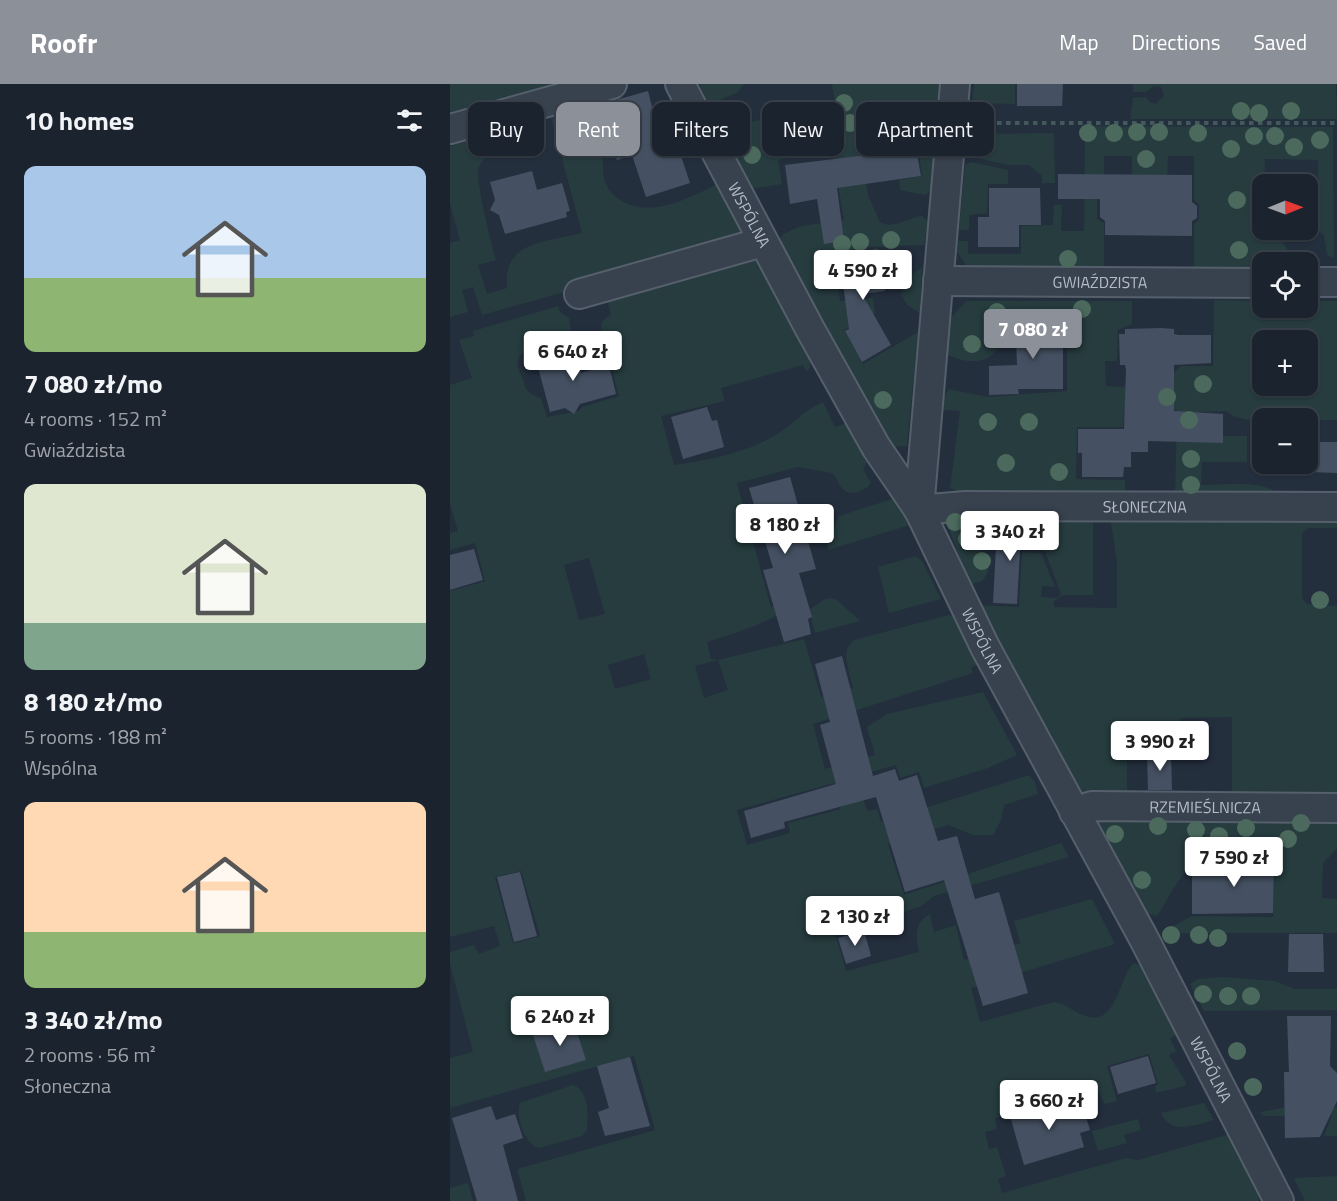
<!DOCTYPE html>
<html lang="en">
<head>
<meta charset="utf-8">
<style>
  body { margin:0; font-family:"Titillium Web",sans-serif; background:#242b36; color:#f1f3f6; height:100vh; display:flex; flex-direction:column; font-size:22px; white-space:nowrap }
  * { box-sizing:border-box; margin:0 }
  p { font-size:20px; color:#a0a4aa }
  .icon { flex:none; width:33px; height:33px; fill:none; stroke:currentColor; stroke-width:2; stroke-linecap:round; stroke-linejoin:round }
  .map { position:relative; flex:1; overflow:hidden }
  .side { display:flex; flex-direction:column; background:#1b232e; width:450px }
  .side>* { flex:none }
  .hud { position:absolute; left:18px; top:18px; width:570px; height:54px; display:flex; gap:12px }
  .needle { width:39px; rotate:89deg }
  .tools { position:absolute; left:802px; top:90px; display:grid; gap:12px }
  .tools a { display:grid; place-items:center; width:66px; height:66px; border-radius:12px; background:#1b232e; box-shadow:0 2px 4px #0004,0 0 0 2px #39404a; font-size:30px }
  .price { position:absolute; translate:-50% -51px; padding:0 14px; border-radius:6px; background:#fff; color:#222; font-size:20px; line-height:39px; filter:drop-shadow(0 2px 3px #0008) }
  .price::after { content:''; position:absolute; left:50%; top:36px; width:18px; height:14px; margin-left:-9px; background:inherit; clip-path:polygon(0 0,100% 0,50% 100%) }
  .price.selected { background:#8c9099; color:#fff }
  ul { padding:0; list-style:none }
  li { display:grid; align-content:center; gap:12px; height:318px; padding:0 24px }
  li span { display:grid; place-items:center; height:186px; border-radius:12px; color:#555 }
  li>.icon { margin-inline-start:auto }
  span .icon { width:108px; height:108px; fill:#fffc; stroke-width:1 }
  li b { font-size:26px }
  h2 { display:flex; justify-content:space-between; align-items:center; height:72px; padding:0 24px; font-size:26px }
  .chip { padding:0 21px; border-radius:12px; background:#1b232e; box-shadow:0 2px 4px #0004,0 0 0 2px #39404a; font-size:21px; line-height:54px }
  .chip.selected { background:#8c9099; color:#fff }
  header { display:flex; align-items:center; gap:36px; box-sizing:border-box; height:84px; padding:0 30px; background:#8c9099; color:#fff }
  header strong { font-size:28px }
  nav { display:flex; gap:33px; margin-inline-start:auto; font-size:21px }
  main { display:flex; flex:1; min-height:0 }
  .map>svg:first-child { display:block }
</style>
</head>
<body>
<header>
<strong>Roofr</strong>
<nav><a>Map</a><a>Directions</a><a>Saved</a></nav>
</header>
<main>
<section class="side">
<h2>10 homes<svg class="icon" aria-label="filters" viewBox="0 0 24 24"><path d="M4 7h16M4 17h16"/><circle cx="9" cy="7" r="2"/><circle cx="15" cy="17" r="2"/></svg></h2>
<ul>
<li><span style="background:linear-gradient(#a9c7e8 60%,#8fb573 0)"><svg class="icon" aria-label="home" viewBox="0 0 24 24"><path d="M3 11l9-7 9 7M6 9v11h12V9"/></svg></span><div><b>7 080 zł/mo</b><p>4 rooms · 152 m²</p><p>Gwiaździsta</p></div></li>
<li><span style="background:linear-gradient(#dfe7d0 75%,#7fa58c 0)"><svg class="icon" aria-label="home" viewBox="0 0 24 24"><path d="M3 11l9-7 9 7M6 9v11h12V9"/></svg></span><div><b>8 180 zł/mo</b><p>5 rooms · 188 m²</p><p>Wspólna</p></div></li>
<li><span style="background:linear-gradient(#ffd9b3 70%,#8fb573 0)"><svg class="icon" aria-label="home" viewBox="0 0 24 24"><path d="M3 11l9-7 9 7M6 9v11h12V9"/></svg></span><div><b>3 340 zł/mo</b><p>2 rooms · 56 m²</p><p>Słoneczna</p></div></li>
</ul>
</section>
<div class="map">
<svg width="887" height="1117" viewBox="0 0 887 1117">
  <rect width="100%" height="100%" fill="#242f3e"/>
  <!-- green -->
  <g fill="#263c3f" fill-rule="evenodd">
    <path d="M0 0H113L0 34Z"/>
    <path d="M249 0H294L287 9 259 20Z"/>
    <path d="M382 0H491L481 107 475 111 450 106 449 96 472 92 465 45 408 56 418 111 430 138C443 146 459 133 473 132L478 139 474 161 418 163 384 168 390 217 423 214 425 229 394 246 413 280 468 248 457 362 436 363 356 216 330 155 333 150 351 142 394 136 382 66 328 76 332 100 300 105C290 86 270 61 278 40L386 27Z"/>
    <path d="M524 0H565V20L522 19Z"/>
    <path d="M683 0H886L887 35H680L683 14 696 13 700 18 706 20 714 11 711 3 704 2 696 8H683Z"/>
    <path d="M151 19C157 43 150 69 154 94 156 103 162 111 170 116 201 135 239 114 267 100L298 146 288 157 198 185 32 231 23 203 12 206 18 228 0 233V159L10 156 0 120V62L62 45C54 68 38 66 29 83 24 92 42 162 46 176L28 181 37 210 57 204C52 157 96 158 132 149L101 34Z"/>
    <path d="M635 42 883 43 884 174 877 171 874 151 869 147 868 76 815 75 813 146H826L842 174 837 178H813V184H744V140L749 136V120L744 116V72H718L717 100H682V72H654V104L647 110V135L654 139V184H518L507 168 508 157H518V170H571V142L603 141 604 121H612L611 147H634Z"/>
    <path d="M604 49 605 99H592V92L579 81H558L522 73 523 57 517 53 530 50Z"/>
    <path d="M521 78 558 86V100H538L537 129 519 131V146H509L515 81Z"/>
    <path d="M301 174 307 176 360 276V284L356 287 353 281 271 304 275 317 211 332 224 381C257 376 298 369 327 350 345 339 351 328 373 318L385 343 397 339 417 378 413 385 421 399C416 406 402 413 394 406 388 401 387 394 382 389L348 383 287 399 321 523 354 514C324 537 293 547 257 558L261 575 268 576 354 555 371 613 403 604C400 588 389 567 404 556L499 531 506 532 530 579 521 584 523 589 363 640 375 685 425 671 417 643 437 630 533 608 567 671 538 684 474 704 469 688 450 694 446 681 403 693 418 727 427 725 431 738 579 691 585 698 588 710 554 721 551 736 543 751H523L498 741 438 760 454 811 611 759 619 773 484 812 471 822 386 852 396 887 469 868C466 852 464 839 480 830L484 848 506 841 514 876 570 859 564 837 642 815 665 860 521 904 530 938 604 918C618 920 626 930 639 933 667 940 669 892 684 879L693 883 728 951 720 954 726 967 719 971 736 998 735 1002 706 1009 705 1002 708 1000 699 970 657 982 667 1017 654 1020 648 1006 625 997 582 1009 585 1023 545 1034 547 1045 535 1048 539 1065 547 1063 556 1092 548 1095 552 1109 676 1074 688 1076 780 1050 810 1114 808 1117H76L67 1085 205 1046 184 972 0 1024V974L23 968 0 880V868L24 861 29 870 50 862 44 842 0 853V507L35 497 25 459 0 466V449L8 447 0 420V301L22 294 9 256 24 252 23 247 108 222 110 228 119 234 122 258C116 261 111 259 104 258 92 258 66 265 68 281 69 288 73 293 74 299 77 309 82 311 91 314L97 333 129 327 132 323 169 312 151 246 152 238 161 230 157 215ZM139 474 155 530 129 536 114 481ZM194 570 201 595 165 605 158 581ZM268 576 278 606 254 614 245 582ZM384 699 391 725 338 739 340 749 297 761 287 726ZM71 787 90 852 65 859H63L45 793Z"/>
    <path d="M472 184 470 229 457 221 451 211 456 193Z"/>
    <path d="M764 216 813 217V224H858V217H887V336H800L785 333 776 327 748 328V352H797V378H752L751 401C776 401 815 394 834 414H725L727 326 680 325 674 327 673 343H627L626 395 675 396V411L518 412 500 404 510 327 491 326 492 316 499 305 538 313 617 307V262L625 261V232L575 231 557 237C553 259 546 279 519 277 511 277 504 272 496 271L499 236 516 217H682V240L668 246 667 277H655L656 302 673 303 681 296V289L725 288 731 282H763ZM813 256H858V302H813Z"/>
    <path d="M445 414 460 441 378 466V457L389 432Z"/>
    <path d="M504 432H591V443L531 441 529 466C539 475 543 484 532 497L519 501 499 444Z"/>
    <path d="M597 432H628L643 438V511H613L604 517V523L667 524V480L661 438 675 432H887V444H859L852 449V514L857 520 887 522V717H782V633L730 634 729 666H677V716H632C625 702 615 688 610 673 604 659 605 648 590 638L526 521 569 523 572 468 591 469 605 503 592 502 591 513 607 514 611 510 595 467Z"/>
    <path d="M466 472 472 477 491 515 439 529 428 483Z"/>
    <path d="M381 514 387 516 410 537 365 549 359 526 375 515Z"/>
    <path d="M887 731V765L873 779 872 814 887 815V849H718L716 846 742 832 823 833 824 767C806 767 782 763 764 768 736 775 721 811 707 832L692 828 640 732Z"/>
    <path d="M772 893 825 897 845 905H887V926L754 927 740 900 748 895Z"/>
    <path d="M123 1001C140 1007 138 1032 137 1046L132 1052 89 1064C75 1061 65 1032 70 1019Z"/>
    <path d="M754 1019 764 1036C745 1041 721 1052 711 1029Z"/>
    <path d="M838 1023H887V1052H874L882 1031 813 1032 810 1028Z"/>
    <path d="M688 1035 691 1046 674 1051 677 1059 648 1067 642 1047Z"/>
    <path d="M887 1092V1117H855L844 1094Z"/>
    <path d="M18 1099 23 1117H0V1104Z"/>
  </g>
  <!-- building -->
  <g fill="#455162">
    <path d="M567 0H613L612 22H567Z"/>
    <path d="M198 7 204 31 216 27 240 99 196 113 182 71 167 76 157 46 160 45 152 20Z"/>
    <path d="M463 48 471 92 387 104 394 157 374 160 367 115 340 120 335 81 417 71 415 55Z"/>
    <path d="M82 87 87 106 112 99 120 127 116 128 117 133 55 150 49 131 40 126 45 116 40 98Z"/>
    <path d="M608 90 742 91V118L747 122V134L742 137V152L655 151V137L650 133V115H608Z"/>
    <path d="M539 104H590L591 141H569V163H528V133H539Z"/>
    <path d="M428 165 429 181H433L435 207 412 210 441 261 412 278 395 247 399 245 389 170Z"/>
    <path d="M589 229 597 236H613V305H568L569 310 539 311V282L567 281 566 256H572V237L584 236Z"/>
    <path d="M711 244 724 245V250L729 251H761V279L724 281V327L773 330V359L698 357V368H681V383H674L673 393H632V369H628V345H674L676 286 675 281H670L669 250H675V245Z"/>
    <path d="M100 265 109 270 125 266 131 289 159 281 166 310 130 320 124 330 115 324 100 328 88 283Z"/>
    <path d="M257 323 262 337 267 336 274 363 233 375 221 333Z"/>
    <path d="M858 358H887V389L858 388Z"/>
    <path d="M340 393 366 485 349 489 362 533 358 535 361 550 334 558 313 486 323 484 299 404Z"/>
    <path d="M547 443 583 444V466H570L567 520 543 519Z"/>
    <path d="M24 465 33 496 0 506V471Z"/>
    <path d="M392 572 423 692 445 685 449 697 467 691 488 757 507 752 525 815 549 808 578 909 533 922 494 796 455 808 426 713 334 738 335 744 301 754 294 727 386 700 370 641 380 638 365 580Z"/>
    <path d="M697 669H721L722 706H698Z"/>
    <path d="M792 766 806 779 824 780 823 829 742 830V786H779L778 777Z"/>
    <path d="M70 788 87 852 64 858 47 793Z"/>
    <path d="M414 846 421 872 396 880 388 854Z"/>
    <path d="M839 850H873L874 888H838Z"/>
    <path d="M837 932H881L880 982 887 989V1017L870 1053 835 1054 834 988H839Z"/>
    <path d="M124 939 136 976 95 988 83 951Z"/>
    <path d="M698 972 706 999 668 1010 660 983Z"/>
    <path d="M180 973 200 1042 155 1052 148 1028 159 1024 147 982Z"/>
    <path d="M620 1014 624 1028 634 1026 640 1046 630 1049 634 1063 574 1081 560 1032Z"/>
    <path d="M41 1022 46 1036 65 1030 73 1054 53 1061 68 1117H27L2 1034Z"/>
  </g>
  <g fill="none" stroke-linecap="round" stroke-linejoin="round">
    <defs>
      <g id="minor">
        <path id="s1" d="M230 0 360 245 426 363 469 426 535 563 693 853 829 1117"/>
        <path d="M0 45 162 0"/>
        <path id="s2" d="M488 197 813 199"/>
        <path d="M858 198H887"/>
        <path d="M129 210 313 158"/>
        <path d="M469 426 505 0"/>
        <path id="s3" d="M469 426 515 422 887 423"/>
        <path id="s4" d="M624 728 642 722 887 724"/>
      </g>
    </defs>
    <!-- minor casing -->
    <use href="#minor" stroke="#565f6c" stroke-width="32"/>
    <!-- path -->
    <path stroke="#44595c" stroke-width="4" stroke-dasharray="4.5 4.5" stroke-linecap="butt" d="M529 39H887"/>
    <!-- minor -->
    <use href="#minor" stroke="#38414e" stroke-width="28"/>
  </g>
  <!-- trees -->
  <g fill="#4b6a5d">
    <circle cx="394" cy="19" r="9"/>
    <circle cx="791" cy="27" r="9"/>
    <circle cx="841" cy="27" r="9"/>
    <circle cx="809" cy="29" r="9"/>
    <circle cx="400" cy="39" r="9"/>
    <circle cx="687" cy="48" r="9"/>
    <circle cx="709" cy="48" r="9"/>
    <circle cx="638" cy="49" r="9"/>
    <circle cx="664" cy="49" r="9"/>
    <circle cx="748" cy="49" r="9"/>
    <circle cx="293" cy="52" r="9"/>
    <circle cx="804" cy="52" r="9"/>
    <circle cx="825" cy="52" r="9"/>
    <circle cx="870" cy="56" r="9"/>
    <circle cx="844" cy="63" r="9"/>
    <circle cx="781" cy="65" r="9"/>
    <circle cx="302" cy="71" r="9"/>
    <circle cx="696" cy="75" r="9"/>
    <circle cx="787" cy="116" r="9"/>
    <circle cx="441" cy="156" r="9"/>
    <circle cx="410" cy="158" r="9"/>
    <circle cx="392" cy="160" r="9"/>
    <circle cx="789" cy="166" r="9"/>
    <circle cx="618" cy="175" r="9"/>
    <circle cx="373" cy="183" r="9"/>
    <circle cx="632" cy="225" r="9"/>
    <circle cx="547" cy="228" r="9"/>
    <circle cx="522" cy="260" r="9"/>
    <circle cx="753" cy="300" r="9"/>
    <circle cx="717" cy="313" r="9"/>
    <circle cx="433" cy="316" r="9"/>
    <circle cx="739" cy="336" r="9"/>
    <circle cx="538" cy="338" r="9"/>
    <circle cx="579" cy="338" r="9"/>
    <circle cx="741" cy="375" r="9"/>
    <circle cx="556" cy="379" r="9"/>
    <circle cx="609" cy="388" r="9"/>
    <circle cx="741" cy="401" r="9"/>
    <circle cx="505" cy="438" r="9"/>
    <circle cx="517" cy="455" r="9"/>
    <circle cx="532" cy="477" r="9"/>
    <circle cx="870" cy="516" r="9"/>
    <circle cx="851" cy="739" r="9"/>
    <circle cx="708" cy="742" r="9"/>
    <circle cx="796" cy="744" r="9"/>
    <circle cx="746" cy="746" r="9"/>
    <circle cx="665" cy="750" r="9"/>
    <circle cx="769" cy="752" r="9"/>
    <circle cx="838" cy="755" r="9"/>
    <circle cx="692" cy="796" r="9"/>
    <circle cx="721" cy="851" r="9"/>
    <circle cx="749" cy="851" r="9"/>
    <circle cx="768" cy="854" r="9"/>
    <circle cx="753" cy="910" r="9"/>
    <circle cx="778" cy="912" r="9"/>
    <circle cx="801" cy="912" r="9"/>
    <circle cx="787" cy="967" r="9"/>
    <circle cx="803" cy="1003" r="9"/>
  </g>
  <g text-anchor="middle" dominant-baseline="central" stroke-width="6" stroke-linejoin="round" paint-order="stroke">
    <!-- street labels -->
    <g font-size="16" fill="#b4bcc9" stroke="#1d2633">
      <text stroke="none"><textPath href="#s1" startOffset="148">WSPÓLNA</textPath></text>
      <text stroke="none"><textPath href="#s2" startOffset="162">GWIAŹDZISTA</textPath></text>
      <text stroke="none"><textPath href="#s3" startOffset="226">SŁONECZNA</textPath></text>
      <text stroke="none"><textPath href="#s1" startOffset="634">WSPÓLNA</textPath></text>
      <text stroke="none"><textPath href="#s4" startOffset="132">RZEMIEŚLNICZA</textPath></text>
      <text stroke="none"><textPath href="#s1" startOffset="1120">WSPÓLNA</textPath></text>
    </g>
  </g>
</svg>
<div class="tools">
<a><svg class="needle" viewBox="-14 -14 28 28"><path d="M0-13l5 13h-10z" fill="#e53935"/><path d="M0 13l5-13h-10z" fill="#a0a4aa"/></svg></a>
<a><svg class="icon" aria-label="locate" viewBox="0 0 24 24"><circle cx="12" cy="12" r="6"/><path d="M12 2v4M12 18v4M2 12h4M18 12h4"/></svg></a>
<a>+</a>
<a>−</a>
</div>
<b class="price" style="left:413px;top:217px">4 590 zł</b>
<b class="price selected" style="left:583px;top:276px">7 080 zł</b>
<b class="price" style="left:123px;top:298px">6 640 zł</b>
<b class="price" style="left:335px;top:471px">8 180 zł</b>
<b class="price" style="left:560px;top:478px">3 340 zł</b>
<b class="price" style="left:710px;top:688px">3 990 zł</b>
<b class="price" style="left:784px;top:804px">7 590 zł</b>
<b class="price" style="left:405px;top:863px">2 130 zł</b>
<b class="price" style="left:110px;top:963px">6 240 zł</b>
<b class="price" style="left:599px;top:1047px">3 660 zł</b>
<div class="hud">
<a class="chip">Buy</a>
<a class="chip selected">Rent</a>
<a class="chip">Filters</a>
<a class="chip">New</a>
<a class="chip">Apartment</a>
</div>
</div>
</main>
</body>
</html>
